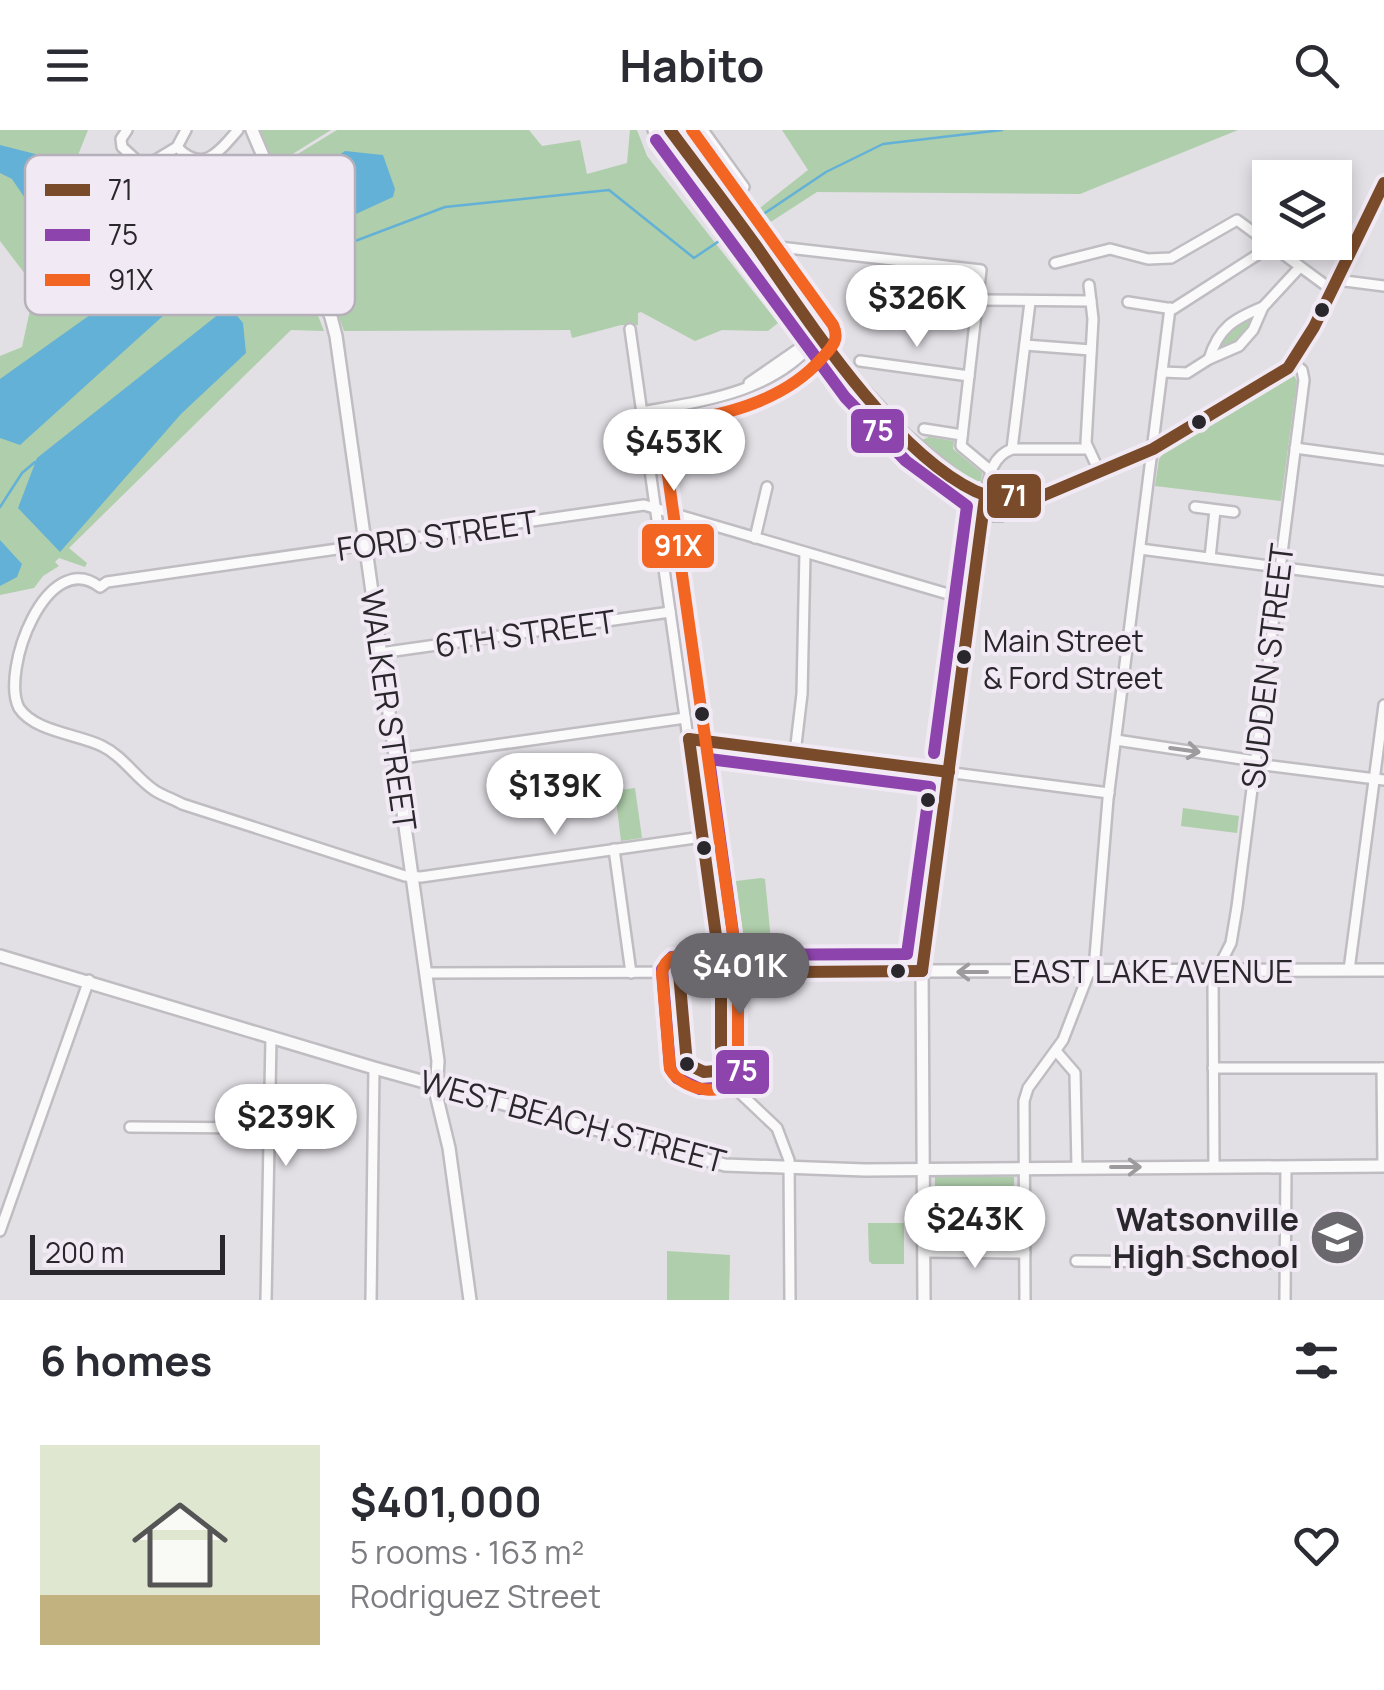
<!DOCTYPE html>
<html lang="en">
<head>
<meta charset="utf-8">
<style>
  body { margin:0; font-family:Manrope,sans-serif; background:#f7f7f7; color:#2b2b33; height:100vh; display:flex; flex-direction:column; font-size:38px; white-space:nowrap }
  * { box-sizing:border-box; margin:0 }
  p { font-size:32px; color:#7c7c81 }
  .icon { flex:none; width:55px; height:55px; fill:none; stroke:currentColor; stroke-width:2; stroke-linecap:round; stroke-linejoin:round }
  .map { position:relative; height:1170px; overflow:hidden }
  .side { display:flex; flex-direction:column; background:#fff; flex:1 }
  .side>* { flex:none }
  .fabs { position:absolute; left:1252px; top:30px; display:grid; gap:20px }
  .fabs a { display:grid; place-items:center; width:100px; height:100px; border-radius:0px; background:#fff; box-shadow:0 5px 15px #0003; font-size:50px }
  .scale { position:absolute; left:30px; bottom:25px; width:195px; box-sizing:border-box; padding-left:10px; border:5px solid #2a272c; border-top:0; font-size:28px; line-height:35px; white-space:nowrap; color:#2a272c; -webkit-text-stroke:8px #f1eaf5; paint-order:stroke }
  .price { position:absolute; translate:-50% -85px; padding:0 22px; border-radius:35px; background:#fff; color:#222; font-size:32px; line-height:65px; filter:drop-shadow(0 2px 5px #0008) }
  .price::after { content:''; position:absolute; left:50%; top:60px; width:30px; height:22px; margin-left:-15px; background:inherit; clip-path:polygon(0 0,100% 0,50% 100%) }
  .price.current { background:#6a676d; color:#fff }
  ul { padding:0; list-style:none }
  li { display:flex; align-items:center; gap:30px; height:250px; padding:0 40px }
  li span { display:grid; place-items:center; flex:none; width:280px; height:200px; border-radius:0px; color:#555 }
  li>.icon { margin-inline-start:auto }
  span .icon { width:120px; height:120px; fill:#fffc; stroke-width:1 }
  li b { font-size:42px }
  h2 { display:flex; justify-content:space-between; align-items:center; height:120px; padding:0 40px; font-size:42px }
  header { display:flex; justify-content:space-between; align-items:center; height:130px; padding:0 40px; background:#fff; font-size:45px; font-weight:700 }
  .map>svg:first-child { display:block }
</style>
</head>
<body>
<header><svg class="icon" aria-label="menu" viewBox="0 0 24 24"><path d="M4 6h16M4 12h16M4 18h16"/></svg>Habito<svg class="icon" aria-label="search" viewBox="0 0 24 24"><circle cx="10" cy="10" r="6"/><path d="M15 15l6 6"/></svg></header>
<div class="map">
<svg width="1384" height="1170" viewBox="0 0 1384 1170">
  <rect width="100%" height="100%" fill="#e2dfe5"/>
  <!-- green -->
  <g fill="#afceab">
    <path d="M0 0H88L78 25 107 62 97 72 113 85 153 88 194 65 242 58 337 0H529L542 16 580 10 587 44 627 33 630 0H637L647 26 778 193 768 201 722 200 695 211 641 182 638 183V195H621L572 208 570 200 344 201 313 114 292 120 324 201 291 200 69 418 87 433 85 437 59 428 55 432 59 436 43 446 34 458 0 465V226L22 217 35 157 0 111Z"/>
    <path d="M260 0H331L275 35Z"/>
    <path d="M782 0H1238L1080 64 817 62 769 93 756 81 808 40Z"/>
    <path d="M1259 181 1246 207 1217 225 1215 217 1227 198Z"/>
    <path d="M1294 245 1297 251 1281 371 1155 356 1159 329 1166 320Z"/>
    <path d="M929 307 954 311 953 319 982 343 981 351H972L922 310Z"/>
    <path d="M635 658 642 708 621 711 615 661Z"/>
    <path d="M1183 678 1239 686 1237 703 1181 696Z"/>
    <path d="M761 748 765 749 773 831H737L731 828 722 760 728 752Z"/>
    <rect x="935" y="1047" width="79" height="66"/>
    <path d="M868 1093H904V1134H872L869 1131Z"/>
    <path d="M667 1121 730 1125 729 1170H667Z"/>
  </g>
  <!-- water -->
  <g fill="#63b1d7">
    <path d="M0 15 51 28 108 107 147 114 195 96 216 138 20 315 0 308V249L111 170C99 128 99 114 52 108L12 49 0 43Z"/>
    <path d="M345 21 383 25 395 59 393 67 345 89 305 92 293 70 307 60 298 41 311 32 320 38Z"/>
    <path d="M229 176 243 193 246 223 181 284 60 422 18 378 37 328Z"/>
    <path d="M0 410 22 434 17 447 0 456Z"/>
  </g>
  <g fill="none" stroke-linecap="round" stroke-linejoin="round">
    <!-- stream -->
    <g stroke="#63b1d7" stroke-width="2.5">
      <path d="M750 93 826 42 883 14 1002 0"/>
      <path d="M313 127 445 77 609 60 694 128 725 107"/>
      <path d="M228 177 278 138 300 131"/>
      <path d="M0 377 22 343 35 332"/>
    </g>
    <defs>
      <g id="minor">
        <path d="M127 0 121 9 122 17 144 37 177 17 186 0"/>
        <path d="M703 0 744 57"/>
        <path d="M177 17C204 45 220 20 238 0"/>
        <path d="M779 117 981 140 961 316 991 341"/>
        <path d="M1055 133 1110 119 1148 129 1171 128 1237 90 1332 160"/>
        <path d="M1337 150 1384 156"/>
        <path d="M1089 155 1093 189 1086 313 1099 341"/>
        <path d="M979 170 1091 171"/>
        <path d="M1128 172 1173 179 1271 116"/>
        <path d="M630 199 720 834 721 918 726 940 739 962 777 998 789 1030 790 1170"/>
        <path d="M1025 215 1091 220"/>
        <path d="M1209 229C1219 197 1234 189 1263 177"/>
        <path d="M860 231 969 246"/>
        <path d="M1162 242 1187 243 1209 229 1239 216 1253 200 1263 177 1300 137"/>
        <path d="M749 253 814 208"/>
        <path d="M641 282C703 271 772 263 815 211"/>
        <path d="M924 299 962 305"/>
        <path d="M1295 318 1384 330"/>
        <path d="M1012 319H1087"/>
        <path d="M985 367C989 347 991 327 1012 319L1030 172"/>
        <path d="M1195 377 1234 382"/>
        <path d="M755 408 767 357"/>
        <path d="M660 415 674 397 691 389"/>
        <path d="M1140 419 1384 451"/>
        <path d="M1210 428 1215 380"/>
        <path d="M380 523 670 482"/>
        <path d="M689 609 1109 663"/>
        <path d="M1116 610 1255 631 1264 635 1384 650"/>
        <path d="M795 623 802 564 805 423"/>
        <path d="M396 629 685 588"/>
        <path d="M702 707 421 747 405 746 182 674C173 669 163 666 154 660 135 647 123 626 102 616 78 604 35 602 19 578 0 541 47 416 100 457L107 452 644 375 972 471"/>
        <path d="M614 719 631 843"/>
        <path d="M1349 840 1384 575"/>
        <path d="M426 843 922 841"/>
        <path d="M1056 921 1075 943 1077 1037"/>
        <path d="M1213 938H1384"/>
        <path d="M1382 938 1383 1036"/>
        <path d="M130 997 267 998"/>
        <path d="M1214 1037 1213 848 1231 813 1237 777 1304 250 1302 240 1293 232"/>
        <path d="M0 1101 89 850"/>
        <path d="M924 1122 1025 1123"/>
        <path d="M1076 1131 1286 1133"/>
        <path d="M266 1170 271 908"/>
        <path d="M371 1170 374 938"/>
        <path d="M1025 1170 1024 971 1028 958 1063 910 1095 827 1108 669 1170 178"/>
        <path d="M1285 1170 1286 1037"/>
      </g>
      <g id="major">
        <path d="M252 0 331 187 336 206 438 931 436 964 449 1018 470 1170"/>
        <path d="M654 0 843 258 870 289 959 371 985 385H1001L1022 377 1153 319 1288 238 1314 197 1384 53"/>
        <path d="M670 0 844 239 906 306 968 358C1000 376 1013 358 1035 369"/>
        <path d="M977 424 972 417 980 376"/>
        <path d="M0 826 374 938 725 1035 865 1040 1384 1036"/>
        <path d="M922 841 1384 840"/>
        <path d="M924 1170 922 841 981 412 985 367"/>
      </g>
    </defs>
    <!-- minor casing -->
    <use href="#minor" stroke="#c0bdc2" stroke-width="14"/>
    <!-- major casing -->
    <use href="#major" stroke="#c0bdc2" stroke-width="16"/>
    <!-- minor -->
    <use href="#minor" stroke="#fbfafb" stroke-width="9"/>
    <!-- major -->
    <use href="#major" stroke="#fbfafb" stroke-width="11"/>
    <defs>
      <g id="bus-1">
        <path d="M670 0C699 39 729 78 757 117 809 192 892 321 975 361 995 371 1015 362 1035 369L1153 319 1288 238 1314 197 1384 53"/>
        <path d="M689 609 721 842V918L726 940"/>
        <path d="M689 609 949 642"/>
        <path d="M922 841 985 367"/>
        <path d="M679 843 922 841"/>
        <path d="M679 843 687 934 704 942 726 940"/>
      </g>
      <g id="bus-2">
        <path d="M656 10 845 267 906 331 967 376 934 623"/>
        <path d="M709 629 930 657 907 824 736 825Z"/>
        <path d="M701 825 672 827 662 839 670 937 677 948 700 959 729 957 738 952 743 940 738 916V860"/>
      </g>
      <g id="bus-3">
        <path d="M692 0 833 195C840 210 832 217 822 228 782 274 718 286 661 296L738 840"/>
        <path d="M701 825C684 825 666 822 662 843L670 939C683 961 726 969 742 946L738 916V842"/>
      </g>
    </defs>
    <!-- bus-1 casing -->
    <use href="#bus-1" stroke="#f1eaf5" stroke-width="20"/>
    <!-- bus-2 casing -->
    <use href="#bus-2" stroke="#f1eaf5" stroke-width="20"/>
    <!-- bus-3 casing -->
    <use href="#bus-3" stroke="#f1eaf5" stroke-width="20"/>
    <!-- bus-1 -->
    <use href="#bus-1" stroke="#7a4b2a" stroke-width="12"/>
    <!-- bus-2 -->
    <use href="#bus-2" stroke="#8e44ad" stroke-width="12"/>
    <!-- bus-3 -->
    <use href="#bus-3" stroke="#f26522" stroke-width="12"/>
  </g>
  <!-- one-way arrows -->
  <defs><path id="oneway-shaft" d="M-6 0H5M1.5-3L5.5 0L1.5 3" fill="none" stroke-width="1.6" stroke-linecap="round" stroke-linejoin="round" transform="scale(2.5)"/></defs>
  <g stroke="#9d9b9e">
    <use href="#oneway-shaft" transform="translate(1185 620) rotate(8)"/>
    <use href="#oneway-shaft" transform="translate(972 842) rotate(180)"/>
    <use href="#oneway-shaft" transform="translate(1126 1037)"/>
  </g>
  <!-- icons -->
  <defs>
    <symbol id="school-disc" viewBox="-11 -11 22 22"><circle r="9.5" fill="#6a676d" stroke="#f1eaf5"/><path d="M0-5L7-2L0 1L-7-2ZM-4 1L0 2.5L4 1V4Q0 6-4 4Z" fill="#fff"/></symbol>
  </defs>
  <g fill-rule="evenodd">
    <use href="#school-disc" x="1306" y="1076" width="63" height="63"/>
  </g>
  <!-- markers -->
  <g fill="#2a272c" stroke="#f1eaf5" stroke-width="4">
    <circle cx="1322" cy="180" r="9"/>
    <circle cx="1199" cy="292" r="9"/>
    <circle cx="964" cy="527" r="9"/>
    <circle cx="702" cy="584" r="9"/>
    <circle cx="928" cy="670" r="9"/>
    <circle cx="704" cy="718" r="9"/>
    <circle cx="898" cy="841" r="9"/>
    <circle cx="687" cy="934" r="9"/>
  </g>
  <g text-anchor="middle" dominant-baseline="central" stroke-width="8" stroke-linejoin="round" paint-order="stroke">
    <!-- bus labels -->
    <g font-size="30" fill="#2a272c" stroke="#f1eaf5" text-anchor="start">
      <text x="983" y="510">Main Street<tspan x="983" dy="37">&amp; Ford Street</tspan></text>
    </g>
    <!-- street labels -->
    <g font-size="32" fill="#2a272c" stroke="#f1eaf5">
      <text transform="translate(437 405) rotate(-8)">FORD STREET</text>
      <text transform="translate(525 503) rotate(-8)">6TH STREET</text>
      <text transform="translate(1267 536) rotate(-83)">SUDDEN STREET</text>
      <text transform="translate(389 580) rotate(82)">WALKER STREET</text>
      <text x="1153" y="841">EAST LAKE AVENUE</text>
      <text transform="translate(573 991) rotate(15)">WEST BEACH STREET</text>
    </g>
    <!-- poi labels -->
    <g font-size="32" font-weight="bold" fill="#2a272c" stroke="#f1eaf5" text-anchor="end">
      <text x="1299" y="1089">Watsonville<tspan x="1299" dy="37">High School</tspan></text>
    </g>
  </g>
  <!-- legend -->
  <rect x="25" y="25" width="330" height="160" rx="15" fill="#f1eaf5" stroke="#b5b0b9" stroke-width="2.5"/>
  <rect x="45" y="54" width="45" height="12" fill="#7a4b2a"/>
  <rect x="45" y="99" width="45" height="12" fill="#8e44ad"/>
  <rect x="45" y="144" width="45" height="12" fill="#f26522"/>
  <g font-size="28" fill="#2a272c">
    <text x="108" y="70">71</text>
    <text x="108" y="115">75</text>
    <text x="108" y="160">91X</text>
  </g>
  <g stroke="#f1eaf5" stroke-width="4">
    <rect x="849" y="277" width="57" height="48" rx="10" fill="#8e44ad"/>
    <rect x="985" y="342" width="58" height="48" rx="10" fill="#7a4b2a"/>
    <rect x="640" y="392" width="76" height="48" rx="10" fill="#f26522"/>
    <rect x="714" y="918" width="57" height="48" rx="10" fill="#8e44ad"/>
  </g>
  <g font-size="28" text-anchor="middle" font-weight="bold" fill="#fff">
    <text x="878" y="311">75</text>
    <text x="1014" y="376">71</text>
    <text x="678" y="426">91X</text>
    <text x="742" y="951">75</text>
  </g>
</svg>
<div class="fabs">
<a><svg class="icon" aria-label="layers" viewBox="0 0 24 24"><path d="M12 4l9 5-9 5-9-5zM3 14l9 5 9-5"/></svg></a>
</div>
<div class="scale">200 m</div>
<b class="price" style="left:917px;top:220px">$326K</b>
<b class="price" style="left:674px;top:364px">$453K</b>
<b class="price" style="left:555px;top:708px">$139K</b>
<b class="price current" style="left:740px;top:888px">$401K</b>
<b class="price" style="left:286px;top:1039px">$239K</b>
<b class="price" style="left:975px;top:1141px">$243K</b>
</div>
<section class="side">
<h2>6 homes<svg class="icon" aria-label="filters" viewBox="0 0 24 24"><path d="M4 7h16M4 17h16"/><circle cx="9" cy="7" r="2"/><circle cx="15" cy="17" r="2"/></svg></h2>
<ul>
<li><span style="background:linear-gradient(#dfe7d0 75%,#c2b280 0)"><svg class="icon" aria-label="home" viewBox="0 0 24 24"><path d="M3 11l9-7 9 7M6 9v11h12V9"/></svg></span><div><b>$401,000</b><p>5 rooms · 163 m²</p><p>Rodriguez Street</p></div><svg class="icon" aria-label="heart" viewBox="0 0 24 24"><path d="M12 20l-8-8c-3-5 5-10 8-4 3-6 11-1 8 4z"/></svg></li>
</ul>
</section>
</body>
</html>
